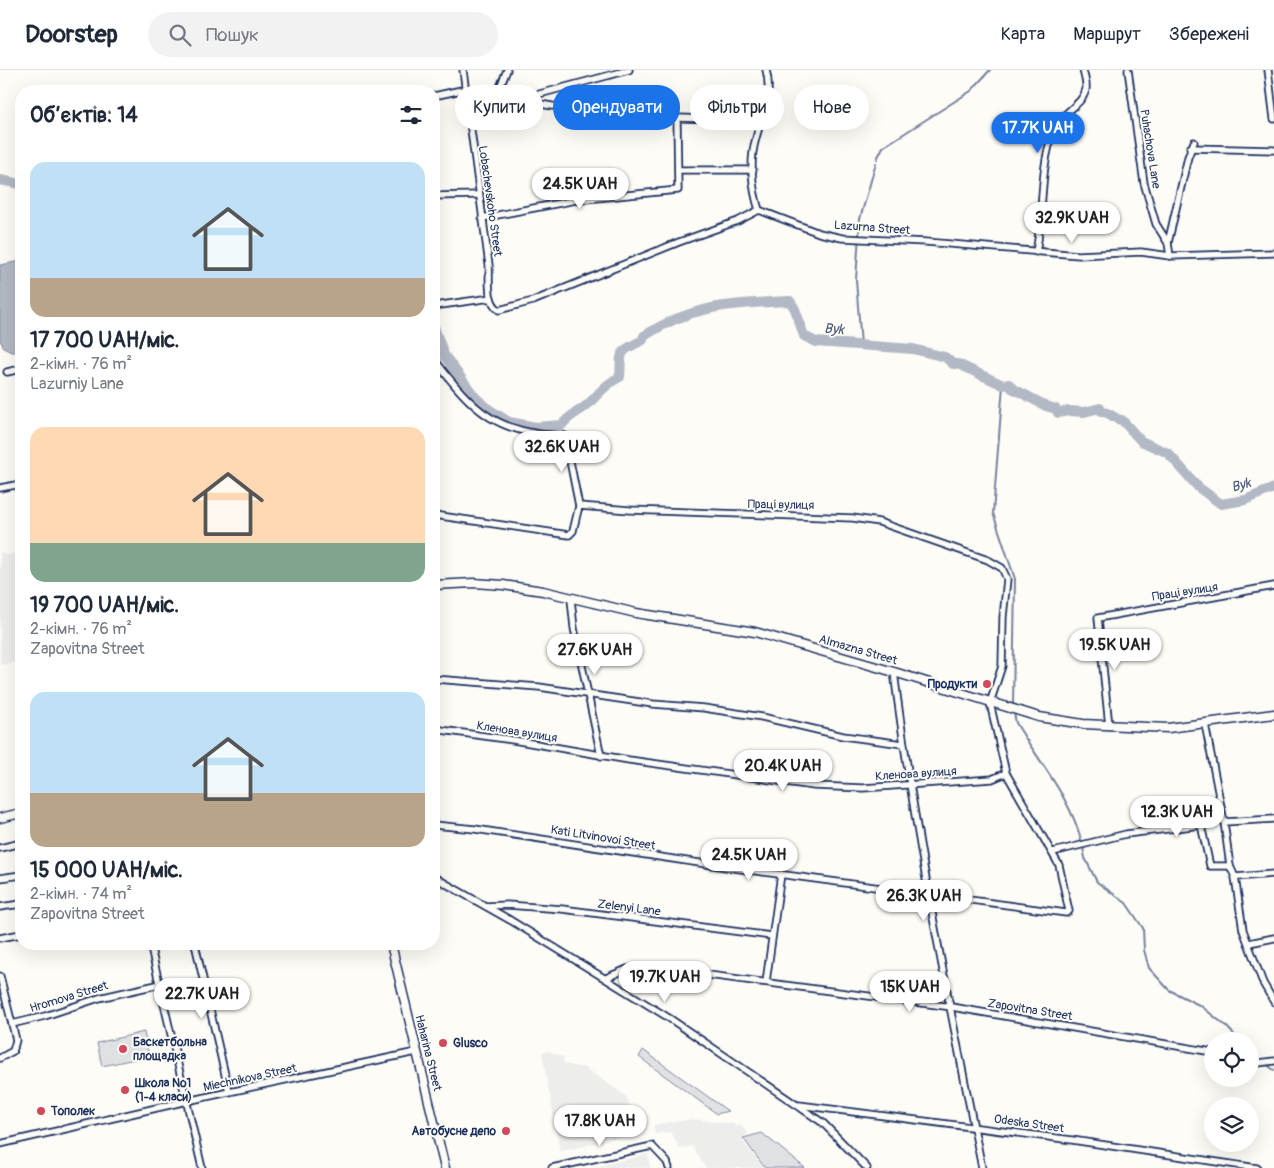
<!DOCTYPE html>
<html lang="uk">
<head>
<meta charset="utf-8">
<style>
  body { margin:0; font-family:Pangolin,sans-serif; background:#f2f2f3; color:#1f2937; height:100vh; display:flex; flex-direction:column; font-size:19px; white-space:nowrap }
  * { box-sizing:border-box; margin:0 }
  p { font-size:16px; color:#747a83 }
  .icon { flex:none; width:28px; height:28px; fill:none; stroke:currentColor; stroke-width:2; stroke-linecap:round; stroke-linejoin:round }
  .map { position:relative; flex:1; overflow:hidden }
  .drawer { position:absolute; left:15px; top:15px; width:425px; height:865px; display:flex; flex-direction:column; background:#fff; border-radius:20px; box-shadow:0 5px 20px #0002 }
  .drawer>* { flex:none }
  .banner { position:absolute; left:455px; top:15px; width:475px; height:45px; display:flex; gap:10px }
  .buttons { position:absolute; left:1204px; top:962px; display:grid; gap:10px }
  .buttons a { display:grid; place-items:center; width:55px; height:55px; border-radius:50%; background:#fff; box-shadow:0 5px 20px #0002; font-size:25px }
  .price { position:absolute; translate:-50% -42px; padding:0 11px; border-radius:18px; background:#fff; color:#222; font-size:16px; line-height:32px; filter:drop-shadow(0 1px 2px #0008) }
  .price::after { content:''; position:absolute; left:50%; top:30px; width:15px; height:11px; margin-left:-8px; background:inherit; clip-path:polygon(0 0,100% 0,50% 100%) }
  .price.active { background:#1a73e8; color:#fff }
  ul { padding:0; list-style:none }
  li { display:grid; align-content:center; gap:10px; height:265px; padding:0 15px }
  li span { display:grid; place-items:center; height:155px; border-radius:15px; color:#555 }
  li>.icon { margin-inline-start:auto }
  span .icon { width:90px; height:90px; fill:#fffc; stroke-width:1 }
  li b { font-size:21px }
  h2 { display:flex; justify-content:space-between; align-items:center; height:60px; padding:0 15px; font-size:21px }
  .tag { padding:0 18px; border-radius:22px; background:#fff; box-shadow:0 5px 20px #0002; font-size:18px; line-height:45px }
  .tag.active { background:#1a73e8; color:#fff }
  header { display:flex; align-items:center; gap:30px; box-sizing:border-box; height:70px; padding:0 25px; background:#fff; border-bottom:1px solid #e0e1e3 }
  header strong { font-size:24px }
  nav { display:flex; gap:28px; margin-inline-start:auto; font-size:18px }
  .search { width:350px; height:45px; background:#f2f2f3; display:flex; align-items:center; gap:12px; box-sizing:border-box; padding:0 18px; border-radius:28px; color:#747a83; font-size:19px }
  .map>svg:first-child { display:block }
</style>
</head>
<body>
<header>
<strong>Doorstep</strong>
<div class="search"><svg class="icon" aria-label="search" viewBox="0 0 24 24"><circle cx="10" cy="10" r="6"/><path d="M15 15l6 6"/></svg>Пошук</div>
<nav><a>Карта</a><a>Маршрут</a><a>Збережені</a></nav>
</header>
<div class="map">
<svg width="1274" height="1098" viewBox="0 0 1274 1098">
  <rect width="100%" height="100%" fill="#fdfcf7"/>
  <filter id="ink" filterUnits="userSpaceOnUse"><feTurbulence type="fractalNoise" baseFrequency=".02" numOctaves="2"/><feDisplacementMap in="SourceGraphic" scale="10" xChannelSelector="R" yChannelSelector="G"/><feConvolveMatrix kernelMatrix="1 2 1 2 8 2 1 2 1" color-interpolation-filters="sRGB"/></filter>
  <g filter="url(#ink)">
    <!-- built -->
    <g fill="#edeeec">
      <path d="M0 482 7 485 21 483V591L0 595Z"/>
      <path d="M549 981 563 987 564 994 585 998 626 1026 639 1062 560 1082 542 983Z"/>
      <path d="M693 1049 734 1054 736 1058 740 1054 748 1064 741 1069 764 1098H706L692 1076 680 1079 671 1062 655 1064 653 1055Z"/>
      <path d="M648 1084 650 1098H591Z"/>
    </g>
    <!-- green -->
    <g fill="#e0e1e3" stroke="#7e88a0">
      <path d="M144 962 149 986 102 996 97 973Z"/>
      <path d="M643 980 728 1041 717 1044 639 987Z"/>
      <path d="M762 1063 805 1098H765L743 1068Z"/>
    </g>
    <!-- water -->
    <path fill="#b3b8c5" stroke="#76819c" d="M21 191V282H11L4 278 0 270V195Z"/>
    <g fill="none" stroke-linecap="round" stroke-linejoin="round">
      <!-- stream -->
      <g stroke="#76819c" stroke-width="2">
        <path d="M877 89 883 77 971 21 990 0"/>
        <path d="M861 275 856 210 860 149 876 93"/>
        <path d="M1003 315 993 443 1015 509 1013 636"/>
        <path d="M1014 643 1016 653C1039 692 1071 728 1082 773"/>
        <path d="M1083 777 1085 788 1097 812 1126 833 1143 858 1144 880 1149 898 1169 920 1201 936 1226 956 1240 971"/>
        <path d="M1250 982 1262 991"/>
        <path d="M1266 994 1274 1000"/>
      </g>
      <!-- river -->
      <g stroke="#b3b8c5" stroke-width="10">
        <path d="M0 110 21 114"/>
        <path d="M434 257 444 285 475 327 490 340 509 352 536 357 562 355C569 345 579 342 587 335 598 325 606 313 620 307 622 281 616 283 643 270L644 266C692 234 734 234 790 231L795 239 804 266 816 272 913 279 945 287 953 294H958L1003 315 1009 314 1012 318 1046 336 1056 339 1058 343 1069 341 1084 342 1100 338 1102 342C1111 342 1114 350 1122 350L1141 371 1168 383 1198 417 1221 434 1245 430 1274 418"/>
      </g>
      <defs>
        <g id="street">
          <path d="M463 0 489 195C490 210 486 231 499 240L533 231 679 172 738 151 759 140 819 163 842 168 926 172 1079 185 1141 182 1170 186 1274 183"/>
          <path d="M1128 0 1144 113 1156 154 1168 173 1170 186"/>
          <path d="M1268 0 1274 49"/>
          <path d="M434 26 466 19"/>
          <path d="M493 34 507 0"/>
          <path d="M467 36 517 30 629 0"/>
          <path d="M677 48 713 49"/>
          <path d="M1190 78 1274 80"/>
          <path d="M679 100H753"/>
          <path d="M434 126 478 125"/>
          <path d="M759 140C752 118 749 91 756 68 762 44 773 25 766 0"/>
          <path d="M482 148 576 130 678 120 677 48 652 42 552 36 517 30"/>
          <path d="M1168 173 1188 87 1194 72"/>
          <path d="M1036 182C1044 143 1039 98 1054 60 1061 42 1083 35 1086 19 1087 13 1084 6 1083 0"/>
          <path d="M434 236 491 228"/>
          <path d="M434 289C475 343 496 363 565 366L579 436"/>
          <path d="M7 302 21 299"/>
          <path d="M0 418 21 414"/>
          <path d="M434 445 569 465 573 461 579 436 630 440 853 448 879 452 988 490 1002 498 1007 509 1003 547 1002 596 990 633 1006 703"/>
          <path d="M571 529 574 558 601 686"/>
          <path d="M894 602C915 768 949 933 982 1098"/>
          <path d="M434 609 539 617 653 634 704 638 762 647 843 666 903 674"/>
          <path d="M1205 654 1224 752 1230 796 1235 807 1243 860 1263 913 1274 932"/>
          <path d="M1109 656 1098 548 1274 516"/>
          <path d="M434 659 513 670 629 690 814 716 863 718 992 709 1006 703 1059 795 1069 841 1066 843 726 797 475 759 434 755"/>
          <path d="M1224 752 1274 749"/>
          <path d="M0 778 21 773"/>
          <path d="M1053 782 1126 764 1201 755 1210 796H1230"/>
          <path d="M434 807 510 850 669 948 823 1053 867 1098"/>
          <path d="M1235 807 1274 804"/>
          <path d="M0 808 21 805"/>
          <path d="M486 836 507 835 562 839 772 866"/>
          <path d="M0 837 21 834"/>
          <path d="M0 868 21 864"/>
          <path d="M1249 873 1274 868"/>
          <path d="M150 874 202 1098"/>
          <path d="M195 874 229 1022"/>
          <path d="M0 906 16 970 13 981 0 988"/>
          <path d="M606 908 627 899 670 900 952 937 1212 982"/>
          <path d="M766 912 781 804"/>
          <path d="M12 954 45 946 99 928 161 914"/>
          <path d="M1250 991 1258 993 1274 991"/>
          <path d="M799 1035 1072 1070 1257 1098"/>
          <path d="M0 1074 187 1031 416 982"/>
          <path d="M552 1098 652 1076 667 1092 669 1098"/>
        </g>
        <g id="secondary">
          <path d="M434 515 474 513 503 515 543 521 636 543 755 562 894 602 1039 647 1083 654 1168 658 1274 644"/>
          <path d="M0 748 21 743"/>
          <path d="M391 874 445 1098"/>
        </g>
      </defs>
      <!-- street casing -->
      <use href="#street" stroke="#1b2f5e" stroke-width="9"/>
      <!-- secondary casing -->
      <use href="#secondary" stroke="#1b2f5e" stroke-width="11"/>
      <!-- street -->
      <use href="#street" stroke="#fdfcf7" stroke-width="5.5"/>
      <!-- secondary -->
      <use href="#secondary" stroke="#fdfcf7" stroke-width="8"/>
    </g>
  </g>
  <!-- markers -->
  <g fill="#d1495b" stroke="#fdfcf7" stroke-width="2">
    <circle cx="987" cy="614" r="5"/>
    <circle cx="443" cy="973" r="5"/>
    <circle cx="123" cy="979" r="5"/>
    <circle cx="125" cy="1020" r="5"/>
    <circle cx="41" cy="1041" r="5"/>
    <circle cx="506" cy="1061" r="5"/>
  </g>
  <g text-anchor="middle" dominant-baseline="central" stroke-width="4" stroke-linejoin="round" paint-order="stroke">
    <!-- street labels -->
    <g font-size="12" fill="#1b2f5e" stroke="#fdfcf7">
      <text transform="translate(1150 79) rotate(81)">Puhachova Lane</text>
      <text transform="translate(490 131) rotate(82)">Lobachevskoho Street</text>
      <text transform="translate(872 158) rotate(4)">Lazurna Street</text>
      <text transform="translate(781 435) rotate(1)">Праці вулиця</text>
      <text transform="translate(1185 522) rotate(-9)">Праці вулиця</text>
      <text transform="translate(858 580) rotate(16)">Almazna Street</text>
      <text transform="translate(517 662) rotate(9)">Кленова вулиця</text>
      <text transform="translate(916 704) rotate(-4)">Кленова вулиця</text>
      <text transform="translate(603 768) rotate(9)">Kati Litvinovoi Street</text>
      <text transform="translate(629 838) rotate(7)">Zelenyi Lane</text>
      <text transform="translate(69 927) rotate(-17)">Hromova Street</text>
      <text transform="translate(1030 940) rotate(9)">Zapovitna Street</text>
      <text transform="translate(428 983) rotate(76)">Haharina Street</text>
      <text transform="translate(250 1008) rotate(-12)">Miechnikova Street</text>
      <text transform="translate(1029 1054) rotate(8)">Odeska Street</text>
    </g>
    <!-- poi labels -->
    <g font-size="12" font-weight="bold" fill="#1b2f5e" stroke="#fdfcf7" text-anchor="start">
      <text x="977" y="614" text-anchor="end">Продукти</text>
      <text x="133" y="972">Баскетбольна<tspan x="133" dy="14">площадка</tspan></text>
      <text x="453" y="973">Glusco</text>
      <text x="135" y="1013">Школа №1<tspan x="135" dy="14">(1-4 класи)</tspan></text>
      <text x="51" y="1041">Тополек</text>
      <text x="496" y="1061" text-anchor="end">Автобусне депо</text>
    </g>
    <!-- water labels -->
    <g font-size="14" font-style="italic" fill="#49587d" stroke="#fdfcf7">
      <text transform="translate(834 259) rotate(4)">Byk</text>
      <text transform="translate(1241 415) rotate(-16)">Byk</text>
    </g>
  </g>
</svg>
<div class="buttons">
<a><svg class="icon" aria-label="locate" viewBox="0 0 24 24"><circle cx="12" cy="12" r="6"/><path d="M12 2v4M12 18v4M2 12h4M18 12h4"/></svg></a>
<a><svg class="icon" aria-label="layers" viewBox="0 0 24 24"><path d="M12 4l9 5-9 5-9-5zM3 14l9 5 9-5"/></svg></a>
</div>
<b class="price active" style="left:1038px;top:84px">17.7K UAH</b>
<b class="price" style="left:580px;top:140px">24.5K UAH</b>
<b class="price" style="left:1072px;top:174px">32.9K UAH</b>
<b class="price" style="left:562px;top:403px">32.6K UAH</b>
<b class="price" style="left:1115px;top:601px">19.5K UAH</b>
<b class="price" style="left:595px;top:606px">27.6K UAH</b>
<b class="price" style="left:783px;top:722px">20.4K UAH</b>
<b class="price" style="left:1177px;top:768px">12.3K UAH</b>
<b class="price" style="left:749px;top:811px">24.5K UAH</b>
<b class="price" style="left:924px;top:852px">26.3K UAH</b>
<b class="price" style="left:665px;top:933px">19.7K UAH</b>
<b class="price" style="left:910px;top:943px">15K UAH</b>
<b class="price" style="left:202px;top:950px">22.7K UAH</b>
<b class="price" style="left:600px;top:1077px">17.8K UAH</b>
<div class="banner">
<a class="tag">Купити</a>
<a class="tag active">Орендувати</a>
<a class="tag">Фільтри</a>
<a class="tag">Нове</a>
</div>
<section class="drawer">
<h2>Об’єктів: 14<svg class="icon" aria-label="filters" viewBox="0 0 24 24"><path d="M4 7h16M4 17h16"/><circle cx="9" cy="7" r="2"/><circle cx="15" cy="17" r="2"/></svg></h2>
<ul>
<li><span style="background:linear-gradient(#bfe0f5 75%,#b9a48a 0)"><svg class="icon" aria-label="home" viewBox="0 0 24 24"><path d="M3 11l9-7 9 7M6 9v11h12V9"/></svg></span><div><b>17 700 UAH/міс.</b><p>2-кімн. · 76 m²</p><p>Lazurniy Lane</p></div></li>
<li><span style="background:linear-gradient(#ffd9b3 75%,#7fa58c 0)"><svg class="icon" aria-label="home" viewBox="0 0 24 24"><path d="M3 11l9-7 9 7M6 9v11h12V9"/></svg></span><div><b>19 700 UAH/міс.</b><p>2-кімн. · 76 m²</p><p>Zapovitna Street</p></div></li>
<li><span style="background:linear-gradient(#bfe0f5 65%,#b9a48a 0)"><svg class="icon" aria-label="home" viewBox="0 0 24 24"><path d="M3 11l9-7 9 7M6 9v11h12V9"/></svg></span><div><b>15 000 UAH/міс.</b><p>2-кімн. · 74 m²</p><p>Zapovitna Street</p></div></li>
</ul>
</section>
</div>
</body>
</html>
